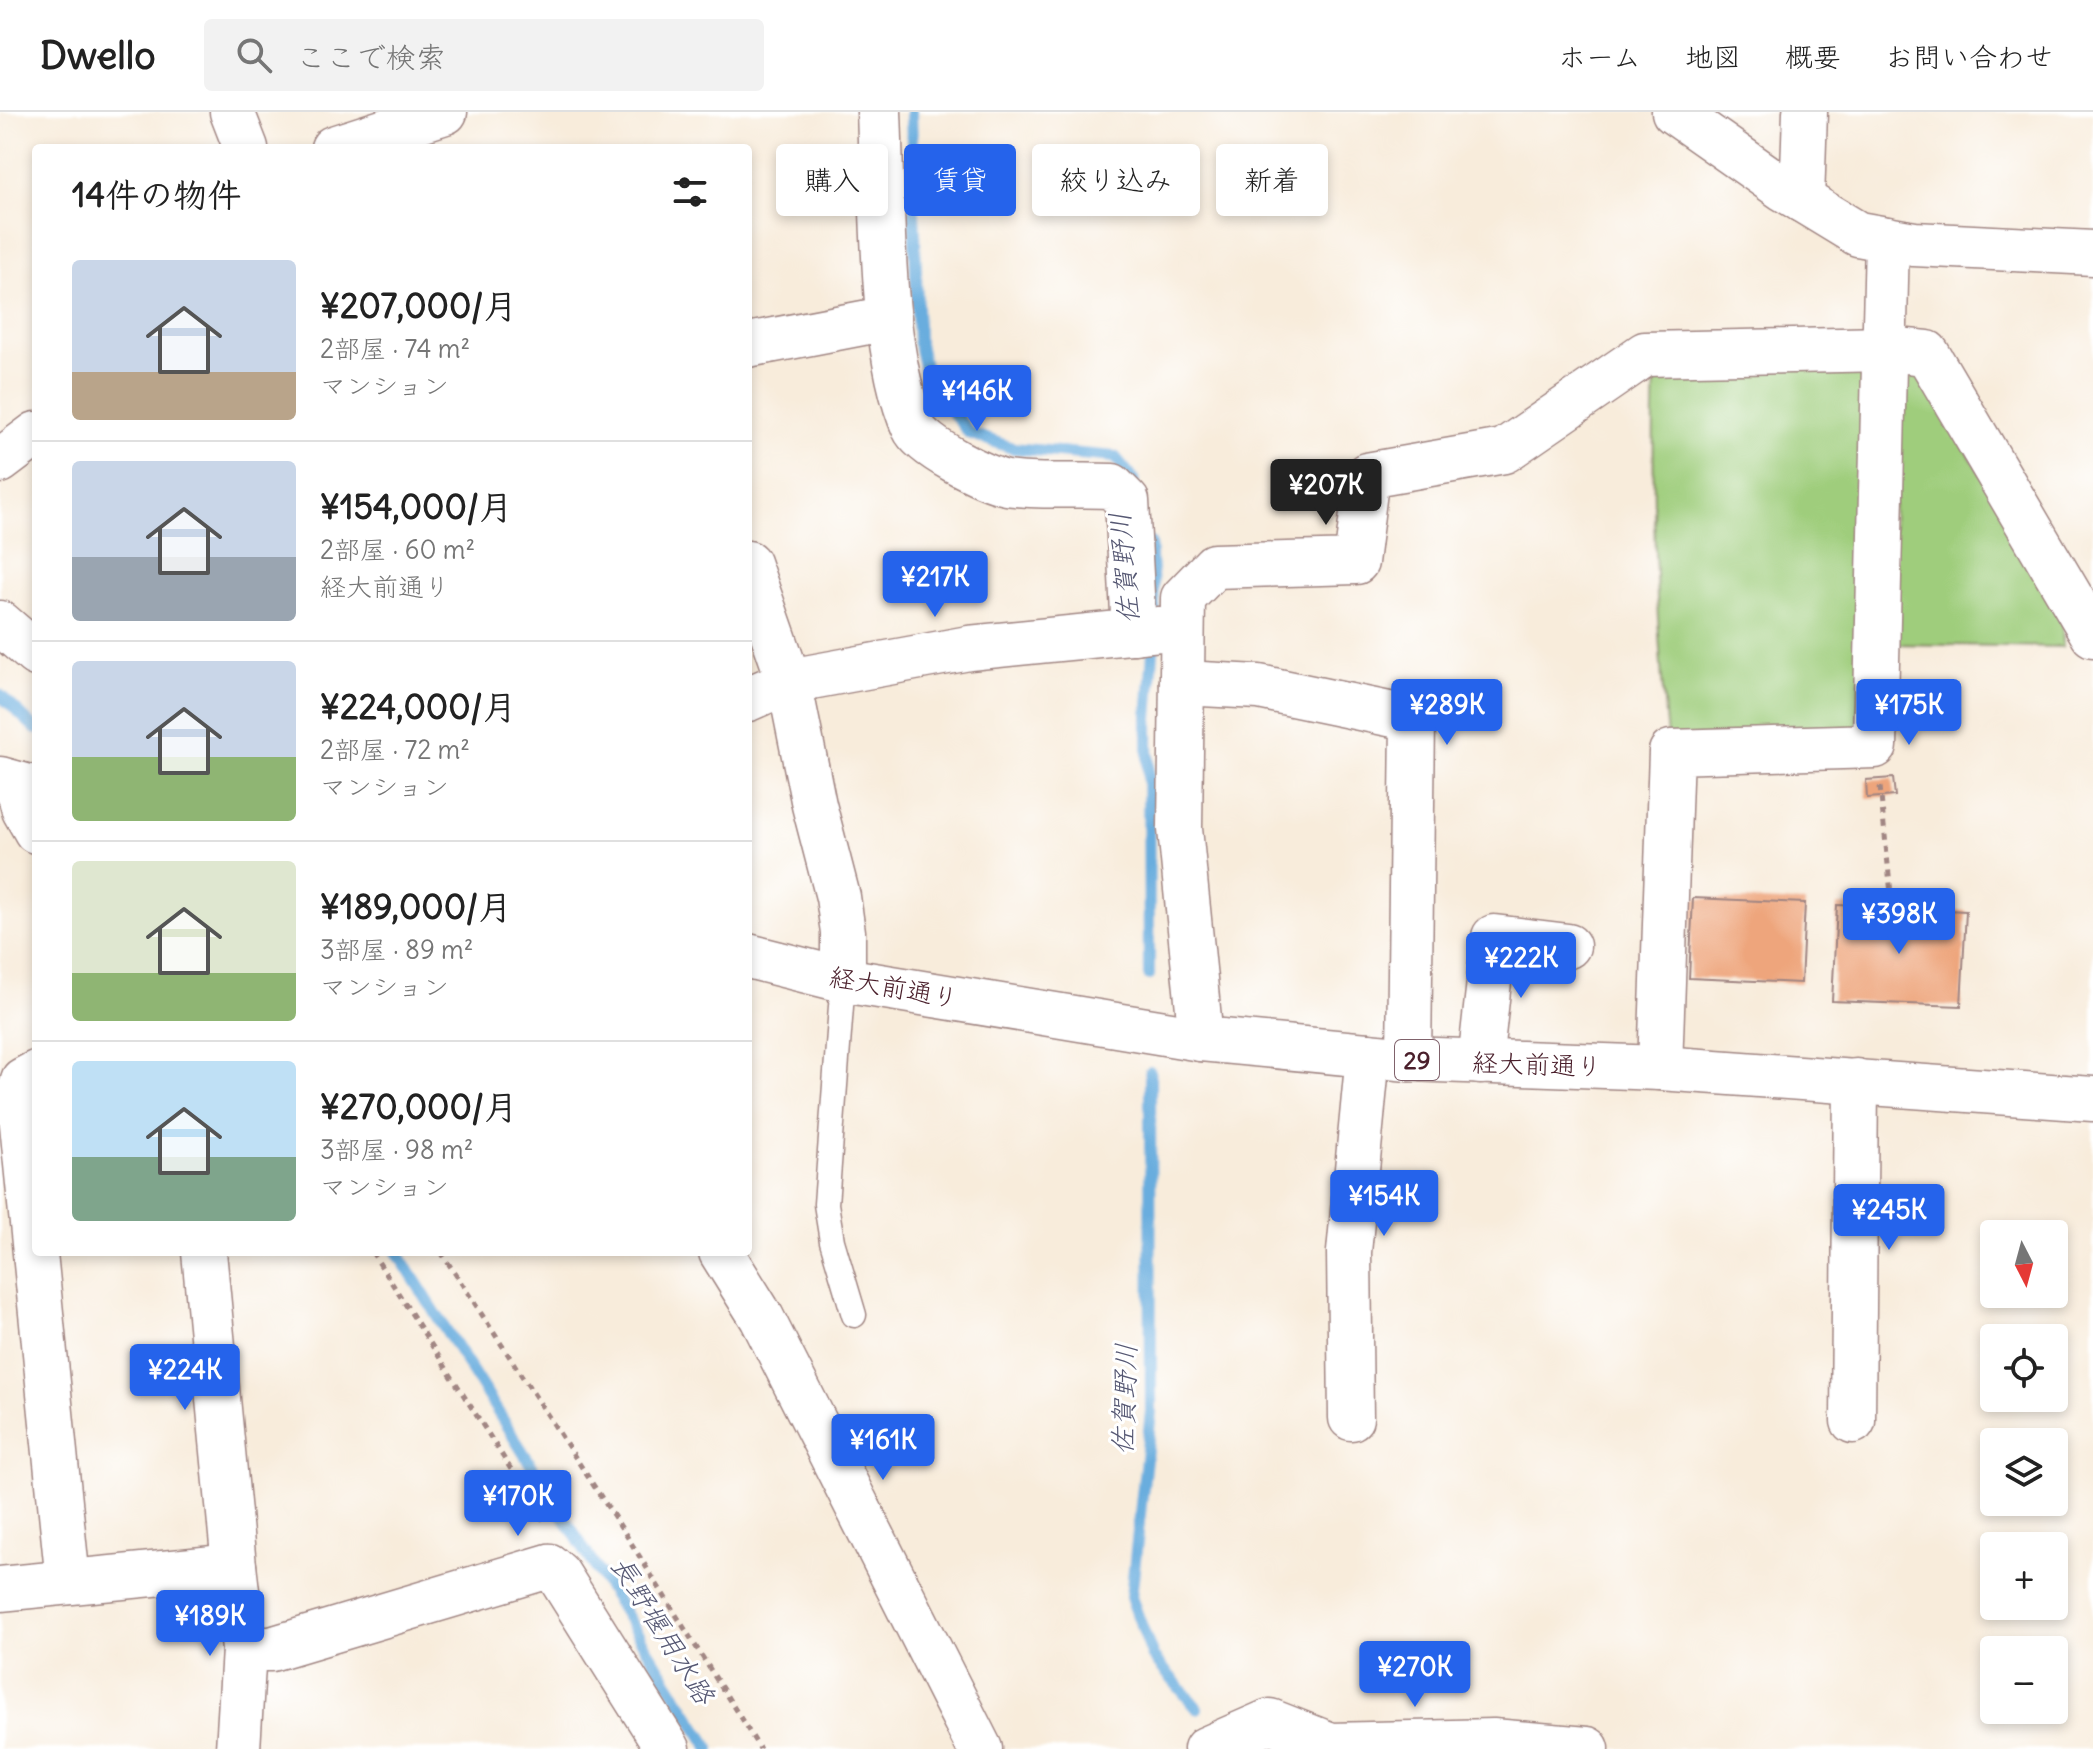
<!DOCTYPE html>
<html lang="ja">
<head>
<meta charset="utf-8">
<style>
  body { margin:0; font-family:Delius,"Klee One",sans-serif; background:#f2f2f2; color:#222; height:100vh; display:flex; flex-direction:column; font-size:30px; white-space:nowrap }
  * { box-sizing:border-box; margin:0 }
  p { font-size:26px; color:#767676 }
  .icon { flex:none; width:44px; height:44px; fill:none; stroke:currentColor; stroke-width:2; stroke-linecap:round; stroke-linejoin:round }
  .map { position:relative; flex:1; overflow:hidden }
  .panel { position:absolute; left:32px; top:32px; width:720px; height:1112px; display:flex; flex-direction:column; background:#fff; border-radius:8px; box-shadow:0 4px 12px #0003 }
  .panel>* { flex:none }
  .guide { position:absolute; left:776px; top:32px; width:760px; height:72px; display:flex; gap:16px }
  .needle { width:52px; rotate:174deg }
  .controls { position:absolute; left:1980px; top:1108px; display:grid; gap:16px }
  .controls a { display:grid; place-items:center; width:88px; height:88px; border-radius:8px; background:#fff; box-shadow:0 4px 12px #0003; font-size:40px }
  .price { position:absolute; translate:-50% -68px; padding:0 18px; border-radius:8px; background:#2563eb; color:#fff; font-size:26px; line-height:52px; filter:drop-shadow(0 2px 4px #0008) }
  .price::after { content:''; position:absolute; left:50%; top:48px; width:24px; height:18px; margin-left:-12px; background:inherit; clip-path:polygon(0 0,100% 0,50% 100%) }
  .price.selected { background:#222; color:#fff }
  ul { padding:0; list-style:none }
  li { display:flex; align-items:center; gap:24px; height:200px; padding:0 40px }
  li+li { border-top:2px solid #e0e0e0 }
  li span { display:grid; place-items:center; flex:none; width:224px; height:160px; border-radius:8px; color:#555 }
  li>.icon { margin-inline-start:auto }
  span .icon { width:96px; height:96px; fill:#fffc; stroke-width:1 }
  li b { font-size:34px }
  h2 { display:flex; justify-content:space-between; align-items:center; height:96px; padding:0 40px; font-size:34px }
  .chip { padding:0 28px; border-radius:8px; background:#fff; box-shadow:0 4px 12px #0003; font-size:28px; line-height:72px }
  .chip.selected { background:#2563eb; color:#fff }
  header { display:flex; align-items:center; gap:48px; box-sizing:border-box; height:112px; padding:0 40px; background:#fff; border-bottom:2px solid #e0e0e0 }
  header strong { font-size:38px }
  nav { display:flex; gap:44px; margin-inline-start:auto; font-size:28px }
  .search { width:560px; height:72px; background:#f2f2f2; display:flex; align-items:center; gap:20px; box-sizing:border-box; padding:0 28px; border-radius:8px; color:#767676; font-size:30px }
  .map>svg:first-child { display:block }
</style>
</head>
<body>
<header>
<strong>Dwello</strong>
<div class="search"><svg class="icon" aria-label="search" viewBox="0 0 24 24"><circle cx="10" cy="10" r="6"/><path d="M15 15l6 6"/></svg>ここで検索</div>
<nav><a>ホーム</a><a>地図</a><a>概要</a><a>お問い合わせ</a></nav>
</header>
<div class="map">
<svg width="2093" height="1637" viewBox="0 0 2093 1637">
  <rect width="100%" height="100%" fill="#fff"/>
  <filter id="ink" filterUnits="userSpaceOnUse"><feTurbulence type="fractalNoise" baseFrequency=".0125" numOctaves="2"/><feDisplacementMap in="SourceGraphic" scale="16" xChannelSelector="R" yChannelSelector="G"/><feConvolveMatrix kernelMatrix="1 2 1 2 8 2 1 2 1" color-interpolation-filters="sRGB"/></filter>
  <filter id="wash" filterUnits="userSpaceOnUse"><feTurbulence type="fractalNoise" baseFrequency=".006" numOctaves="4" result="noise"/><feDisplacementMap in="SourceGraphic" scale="32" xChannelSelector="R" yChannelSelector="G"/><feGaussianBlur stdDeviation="1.8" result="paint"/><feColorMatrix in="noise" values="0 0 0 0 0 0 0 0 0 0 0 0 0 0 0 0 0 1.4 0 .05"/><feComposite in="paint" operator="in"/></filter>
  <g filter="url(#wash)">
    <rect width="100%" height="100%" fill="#f8ecdb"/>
    <!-- green -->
    <g fill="#9fcd7b" stroke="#747653" stroke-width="2">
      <path d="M1873 254 1858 619 1667 626C1655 502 1651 379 1655 255Z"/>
      <path d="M1895 254 1916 256 2062 495 2063 535 1892 532Z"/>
    </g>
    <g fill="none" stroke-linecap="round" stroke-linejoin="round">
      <!-- stream -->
      <g stroke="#69adde" stroke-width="12">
        <path d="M911 0 918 228 927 267 969 321 1012 336 1115 345 1134 368"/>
        <path d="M1150 431 1155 508"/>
        <path d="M0 583 36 617"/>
        <path d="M1149 863 1148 606 1154 527"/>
        <path d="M1150 960 1151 1300 1131 1485 1153 1545 1197 1596"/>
        <path d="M397 1140 710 1637"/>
      </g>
    </g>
    <g id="blocks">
      <!-- building -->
      <g fill="#eea57c">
        <path d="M1893 666 1895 684 1867 686 1866 668Z"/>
        <path d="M1693 786 1805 791 1801 871 1689 866Z"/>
        <path d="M1837 793 1966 799 1961 894 1832 889Z"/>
      </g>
    </g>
  </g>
  <g filter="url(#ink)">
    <use href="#blocks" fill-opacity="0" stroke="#a18683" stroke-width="2"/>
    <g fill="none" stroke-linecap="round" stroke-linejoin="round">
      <defs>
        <path id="service" d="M843 868 826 1092 832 1129 854 1203"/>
        <g id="minor">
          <path d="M232 0 246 36"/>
          <path d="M879 0C883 87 879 239 914 316 922 335 986 367 1007 371 1041 376 1078 372 1112 374L1127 389 1134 520"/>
          <path d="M1674 0 1784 77 1858 122 1914 132 2093 141"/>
          <path d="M333 36 445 0"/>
          <path d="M1802 88 1805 0"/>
          <path d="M748 233 889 206"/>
          <path d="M0 349 36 322"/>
          <path d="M748 451 789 569 814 693 838 785 843 820V868"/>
          <path d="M0 511 36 542"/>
          <path d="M1182 571 1259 575 1413 607 1409 947"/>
          <path d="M748 587 789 569 969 536 1160 517"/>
          <path d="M17 672 24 698 36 719"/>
          <path d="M1201 927 1180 717 1183 486 1214 454 1356 450 1367 363 1504 339 1645 242 1887 237 1927 241 2093 523"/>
          <path d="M1480 950 1494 825 1568 834"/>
          <path d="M1660 956 1671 640 1875 634 1887 127"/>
          <path d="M36 961 23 968 19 982 68 1470"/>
          <path d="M204 1140 234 1454"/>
          <path d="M721 1140 762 1206 980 1637"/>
          <path d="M1351 1306 1349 1140 1368 943"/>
          <path d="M1853 1309 1856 969"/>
          <path d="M244 1537H271L549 1454 558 1462 668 1637"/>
          <path d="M1206 1637 1270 1609 1331 1633 1493 1629 1587 1637"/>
        </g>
        <path id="tertiary" d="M0 1477 234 1454 244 1537 238 1637"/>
        <g id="primary">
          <path d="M0 667 36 677"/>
          <path d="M748 844 843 868 1201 927 1409 947 1660 956 2093 987"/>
        </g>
      </defs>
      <!-- service casing -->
      <use href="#service" stroke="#a18683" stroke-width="27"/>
      <!-- minor casing -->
      <use href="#minor" stroke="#a18683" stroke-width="47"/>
      <!-- tertiary casing -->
      <use href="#tertiary" stroke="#a18683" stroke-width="47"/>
      <!-- primary casing -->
      <use href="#primary" stroke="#a18683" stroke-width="47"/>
      <!-- path -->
      <g stroke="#a18683" stroke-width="5" stroke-dasharray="6 6" stroke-linecap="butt">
        <path d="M1880 675 1891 782"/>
        <path d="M372 1140 546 1412"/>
        <path d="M441 1140 628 1426 760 1637"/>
      </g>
      <!-- service -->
      <use href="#service" stroke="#fff" stroke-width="24"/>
      <!-- minor -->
      <use href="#minor" stroke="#fff" stroke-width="44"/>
      <!-- tertiary -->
      <use href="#tertiary" stroke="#fff" stroke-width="44"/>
      <!-- primary -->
      <use href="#primary" stroke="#fff" stroke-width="44"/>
    </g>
  </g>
  <g text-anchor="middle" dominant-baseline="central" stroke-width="6" stroke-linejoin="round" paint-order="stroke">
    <!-- shield labels -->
    <rect fill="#fff" stroke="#80626b" stroke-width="2" x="1395" y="928" width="44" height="40" rx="6"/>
    <g font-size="24" font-weight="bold" fill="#4a1f2b">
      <text x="1417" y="948">29</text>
    </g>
    <!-- street labels -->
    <g font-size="26" fill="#4a1f2b" stroke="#fff">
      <text transform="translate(894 875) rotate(10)">経大前通り</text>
      <text transform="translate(1537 952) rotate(2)">経大前通り</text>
    </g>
    <!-- water labels -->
    <g font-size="28" font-style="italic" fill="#565873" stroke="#fff">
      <text transform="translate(1124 456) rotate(-95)">佐賀野川</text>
      <text transform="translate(1124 1287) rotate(-88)">佐賀野川</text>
      <text transform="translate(663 1518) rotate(58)">長野堰用水路</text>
    </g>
  </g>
</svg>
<div class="controls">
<a><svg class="needle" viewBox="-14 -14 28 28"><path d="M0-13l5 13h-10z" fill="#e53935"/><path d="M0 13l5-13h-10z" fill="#767676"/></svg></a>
<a><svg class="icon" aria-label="locate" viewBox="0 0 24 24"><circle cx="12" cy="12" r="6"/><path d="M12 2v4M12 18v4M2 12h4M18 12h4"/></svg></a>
<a><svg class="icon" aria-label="layers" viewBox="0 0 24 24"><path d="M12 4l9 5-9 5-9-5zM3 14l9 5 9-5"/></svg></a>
<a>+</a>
<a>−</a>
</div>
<b class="price" style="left:977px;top:321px">¥146K</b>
<b class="price selected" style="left:1326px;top:415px">¥207K</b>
<b class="price" style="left:935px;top:507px">¥217K</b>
<b class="price" style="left:1447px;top:635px">¥289K</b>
<b class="price" style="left:1909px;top:635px">¥175K</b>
<b class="price" style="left:1899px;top:844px">¥398K</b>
<b class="price" style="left:1521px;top:888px">¥222K</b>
<b class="price" style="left:1384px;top:1126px">¥154K</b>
<b class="price" style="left:1889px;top:1140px">¥245K</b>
<b class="price" style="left:185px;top:1300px">¥224K</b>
<b class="price" style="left:883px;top:1370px">¥161K</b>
<b class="price" style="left:518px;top:1426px">¥170K</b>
<b class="price" style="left:210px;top:1546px">¥189K</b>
<b class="price" style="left:1415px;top:1597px">¥270K</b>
<div class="guide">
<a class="chip">購入</a>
<a class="chip selected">賃貸</a>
<a class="chip">絞り込み</a>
<a class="chip">新着</a>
</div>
<section class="panel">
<h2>14件の物件<svg class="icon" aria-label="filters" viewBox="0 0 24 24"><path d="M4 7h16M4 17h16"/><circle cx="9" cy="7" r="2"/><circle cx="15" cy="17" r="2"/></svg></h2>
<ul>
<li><span style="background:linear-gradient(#c9d6e8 70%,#b9a48a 0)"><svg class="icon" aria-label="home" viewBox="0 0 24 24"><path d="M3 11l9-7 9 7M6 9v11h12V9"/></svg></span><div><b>¥207,000/月</b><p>2部屋 · 74 m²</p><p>マンション</p></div></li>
<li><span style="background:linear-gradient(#c9d6e8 60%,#9aa5b1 0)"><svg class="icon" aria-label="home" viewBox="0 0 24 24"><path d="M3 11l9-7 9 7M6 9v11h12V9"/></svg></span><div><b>¥154,000/月</b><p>2部屋 · 60 m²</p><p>経大前通り</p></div></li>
<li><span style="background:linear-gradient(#c9d6e8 60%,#8fb573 0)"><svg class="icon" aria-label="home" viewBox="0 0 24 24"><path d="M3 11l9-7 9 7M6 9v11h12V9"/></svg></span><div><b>¥224,000/月</b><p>2部屋 · 72 m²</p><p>マンション</p></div></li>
<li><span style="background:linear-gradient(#dfe7d0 70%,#8fb573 0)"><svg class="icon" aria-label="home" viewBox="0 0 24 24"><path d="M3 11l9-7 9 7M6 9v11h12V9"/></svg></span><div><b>¥189,000/月</b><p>3部屋 · 89 m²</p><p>マンション</p></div></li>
<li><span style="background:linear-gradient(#bfe0f5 60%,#7fa58c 0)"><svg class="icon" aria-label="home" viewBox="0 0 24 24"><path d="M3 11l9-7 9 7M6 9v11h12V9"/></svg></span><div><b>¥270,000/月</b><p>3部屋 · 98 m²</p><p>マンション</p></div></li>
</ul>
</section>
</div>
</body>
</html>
